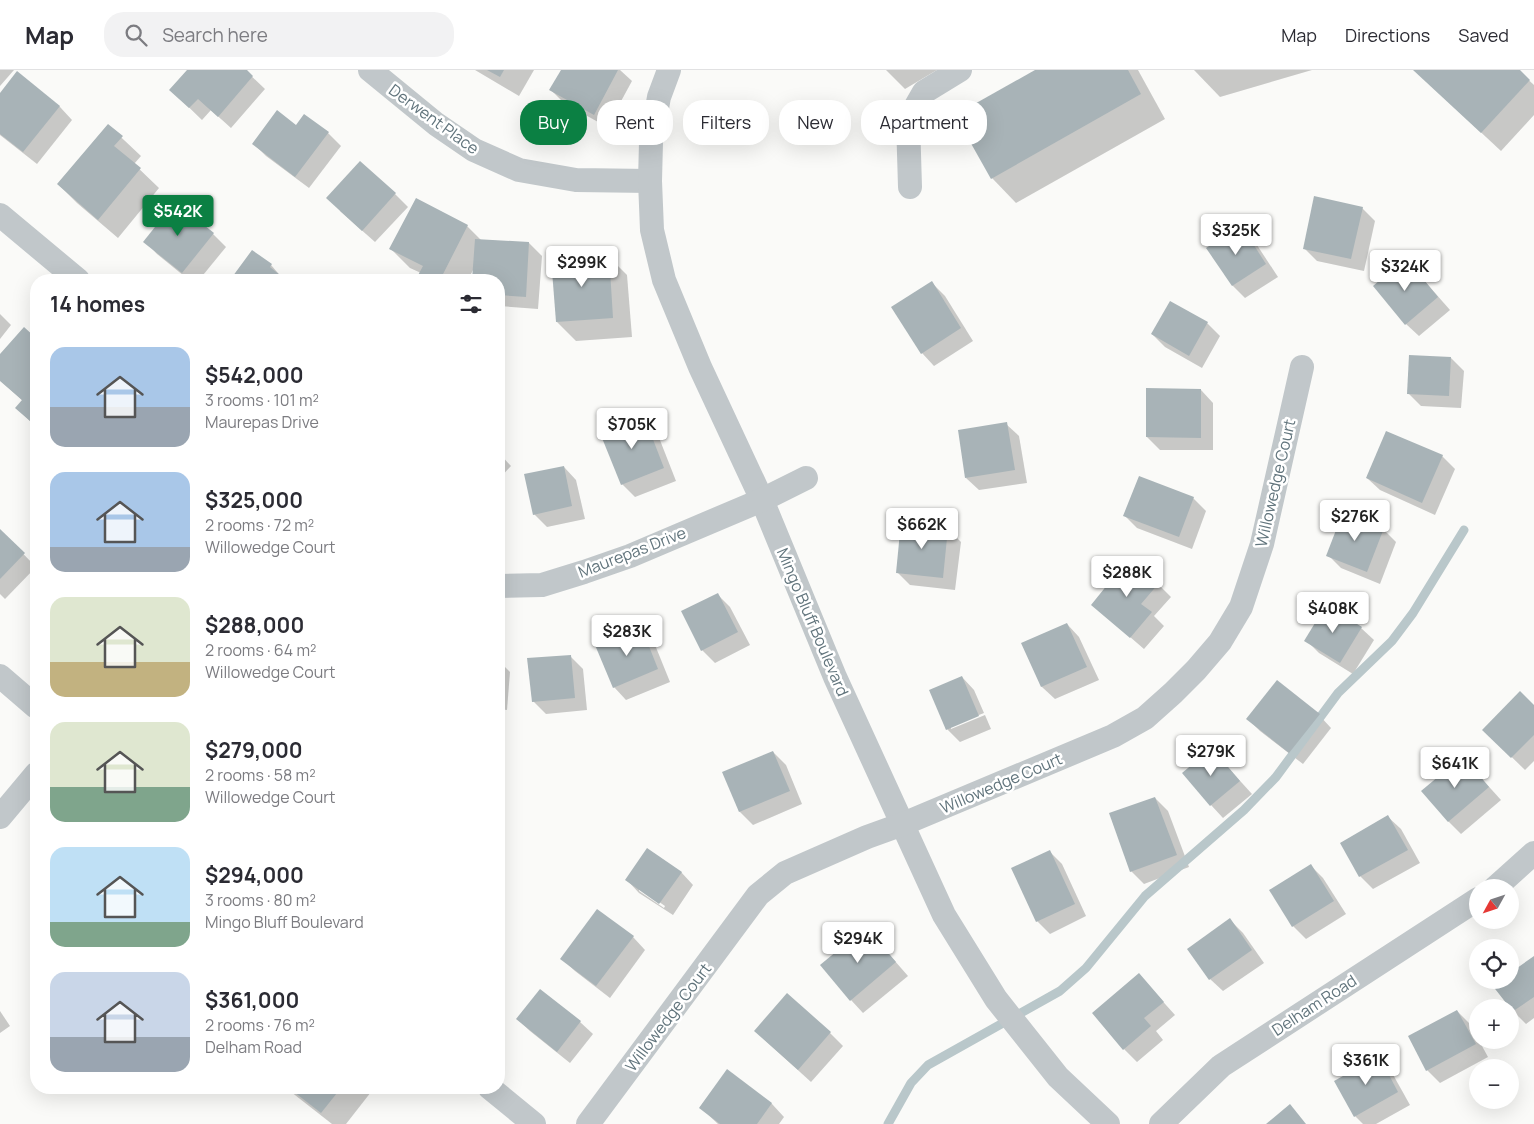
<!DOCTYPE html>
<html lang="en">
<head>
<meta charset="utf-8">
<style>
  body { margin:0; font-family:Manrope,sans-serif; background:#f2f2f3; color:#2b2b33; height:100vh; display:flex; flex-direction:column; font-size:19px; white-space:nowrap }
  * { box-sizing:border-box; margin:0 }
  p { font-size:16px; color:#7c7c81 }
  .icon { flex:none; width:28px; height:28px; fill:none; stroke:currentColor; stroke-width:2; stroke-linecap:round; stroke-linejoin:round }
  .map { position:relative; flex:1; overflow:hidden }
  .side { position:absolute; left:30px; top:204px; width:475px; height:820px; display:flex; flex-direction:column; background:#fff; border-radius:20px; box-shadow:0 5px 20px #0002 }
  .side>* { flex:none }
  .top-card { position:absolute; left:520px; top:30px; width:475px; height:45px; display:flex; gap:10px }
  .needle { width:32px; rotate:230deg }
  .controls { position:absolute; left:1469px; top:809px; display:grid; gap:10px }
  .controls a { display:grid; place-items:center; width:50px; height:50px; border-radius:50%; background:#fff; box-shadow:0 5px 20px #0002; font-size:25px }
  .price { position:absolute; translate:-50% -42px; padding:0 11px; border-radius:5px; background:#fff; color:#222; font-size:16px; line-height:32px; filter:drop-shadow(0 1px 2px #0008) }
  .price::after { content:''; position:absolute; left:50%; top:30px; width:15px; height:11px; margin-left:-8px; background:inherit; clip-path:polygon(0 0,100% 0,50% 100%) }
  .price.selected { background:#0b8043; color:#fff }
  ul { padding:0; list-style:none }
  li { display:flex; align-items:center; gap:15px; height:125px; padding:0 20px }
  li span { display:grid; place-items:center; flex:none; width:140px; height:100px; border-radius:15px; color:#555 }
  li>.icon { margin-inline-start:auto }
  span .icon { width:60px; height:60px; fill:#fffc; stroke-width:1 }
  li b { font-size:21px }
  h2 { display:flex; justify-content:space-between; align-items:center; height:60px; padding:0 20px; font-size:21px }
  .tag { padding:0 18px; border-radius:20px; background:#fff; box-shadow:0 5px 20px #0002; font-size:18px; line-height:45px }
  .tag.selected { background:#0b8043; color:#fff }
  header { display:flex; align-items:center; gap:30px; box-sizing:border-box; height:70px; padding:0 25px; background:#fff; border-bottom:1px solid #e1e1e2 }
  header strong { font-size:24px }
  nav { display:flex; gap:28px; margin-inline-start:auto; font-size:18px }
  .search { width:350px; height:45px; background:#f2f2f3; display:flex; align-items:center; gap:12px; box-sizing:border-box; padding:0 18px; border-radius:20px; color:#7c7c81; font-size:19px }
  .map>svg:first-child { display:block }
</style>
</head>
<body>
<header>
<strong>Map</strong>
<div class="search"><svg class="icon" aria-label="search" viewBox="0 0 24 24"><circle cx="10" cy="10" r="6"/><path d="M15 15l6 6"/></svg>Search here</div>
<nav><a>Map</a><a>Directions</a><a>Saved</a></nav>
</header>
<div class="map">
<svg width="1534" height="1054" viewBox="0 0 1534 1054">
  <rect width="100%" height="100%" fill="#fafaf8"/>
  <!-- shadow -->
  <g fill="#0003" fill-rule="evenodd">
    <path d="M0 0H14L0 16Z"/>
    <path d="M188 0H245L265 19 231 58 211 40 202 50 171 20Z"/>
    <path d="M475 0H534L519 26Z"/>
    <path d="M562 0H620L632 11 607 57 564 33 551 20Z"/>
    <path d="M886 0H937L905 19Z"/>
    <path d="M1037 0H1138L1165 49 1016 133 992 108Z"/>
    <path d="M1194 0H1312L1220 27Z"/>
    <path d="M1414 0H1518L1534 15V45L1501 81Z"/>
    <path d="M17 3 60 37 72 50 37 94 0 65V25Z"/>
    <path d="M108 55 141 86 134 94 159 118 118 168 77 133 58 114Z"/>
    <path d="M296 56 328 63 341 76 309 118 266 86 253 73Z"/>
    <path d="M395 124 408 137 375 172 340 141Z"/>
    <path d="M175 133 213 164 226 177 199 210H189L157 184 145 171Z"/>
    <path d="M1362 138 1375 151 1364 201 1317 191 1304 178Z"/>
    <path d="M467 156 481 170 529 173 542 186 538 239 499 236V210H474V198L468 210H419L421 203 410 198 391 179Z"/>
    <path d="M1240 157 1253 169 1278 207 1245 228 1233 216 1208 178Z"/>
    <path d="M608 186 627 205 632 267 576 271 557 252Z"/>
    <path d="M1406 190 1450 240 1419 266 1406 254Z"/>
    <path d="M271 195 284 210H232Z"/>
    <path d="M932 213 945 226 973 271 934 296 922 283Z"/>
    <path d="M0 244 11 255 0 269Z"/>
    <path d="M1207 253 1220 266 1202 298 1165 277 1152 264Z"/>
    <path d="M24 259 36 270V357L17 338 23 331 0 310V286Z"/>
    <path d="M1451 288 1464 301 1461 338 1421 336 1408 323Z"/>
    <path d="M1201 320 1213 333V380H1160L1147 367Z"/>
    <path d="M643 348 656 360 676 411 635 427 622 414Z"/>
    <path d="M1006 354 1019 366 1027 413 979 420 966 408Z"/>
    <path d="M1387 362 1442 386 1455 399 1435 445 1380 420 1367 408Z"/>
    <path d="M499 383 511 396 499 409Z"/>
    <path d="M564 397 576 410 585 449 547 457 534 444Z"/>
    <path d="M1193 428 1206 441 1192 479 1137 458 1125 446Z"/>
    <path d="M948 459 961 472 955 520 910 515 897 502Z"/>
    <path d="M1383 459 1396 472 1380 514 1341 498 1328 485Z"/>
    <path d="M0 460 36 497 5 529 0 524Z"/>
    <path d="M1158 514 1171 527 1154 546 1164 556 1144 579 1093 535Z"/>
    <path d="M717 524 730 537 750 575 715 593 702 580Z"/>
    <path d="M1067 554 1079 567 1099 610 1055 629 1042 617 1023 573Z"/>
    <path d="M640 558 653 570 670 612 626 630 614 617Z"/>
    <path d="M1361 558 1374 570 1353 604 1319 583 1306 570Z"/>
    <path d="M570 586 583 599 587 640 546 644 533 631Z"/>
    <path d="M499 591 510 602 507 640 499 639Z"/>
    <path d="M962 607 974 620 984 643 951 656V659L985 645 991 659 960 672 947 659Z"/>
    <path d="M1534 637V691L1525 700 1484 660Z"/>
    <path d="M1319 645 1331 658 1303 694 1260 661 1248 649Z"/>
    <path d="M1212 680 1252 724 1223 748 1211 735Z"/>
    <path d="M773 682 786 695 802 734 753 755 740 742 724 703Z"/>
    <path d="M1463 688 1501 730 1461 764 1448 751Z"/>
    <path d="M1155 728 1168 741 1189 797 1144 814 1131 801Z"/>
    <path d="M1388 747 1401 759 1420 793 1373 819 1360 806 1341 773Z"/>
    <path d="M1049 781 1062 794 1086 846 1050 864 1037 851Z"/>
    <path d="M1311 796 1323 808 1346 844 1306 869 1293 856Z"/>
    <path d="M681 802 693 815 673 845 639 823 627 810ZM639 818 665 836 664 838 639 821Z"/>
    <path d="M1230 850 1243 863 1264 893 1223 921 1210 909Z"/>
    <path d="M866 858 908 906 863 943 851 930Z"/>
    <path d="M633 867 645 880 610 928 575 901 562 889Z"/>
    <path d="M1534 888V948L1526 954 1513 941 1494 916 1502 910H1510V905Z"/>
    <path d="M1139 905 1175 945 1156 961 1163 970 1137 992 1124 979Z"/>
    <path d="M0 941 10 956 0 963Z"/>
    <path d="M1457 941 1470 954 1488 987 1440 1013 1427 1000 1409 967Z"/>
    <path d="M517 949 580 952 593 964 570 993 530 961Z"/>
    <path d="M755 961 830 963 843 976 811 1012Z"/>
    <path d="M1378 988 1391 1001 1410 1035 1376 1054H1363L1355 1046Z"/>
    <path d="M727 1001 772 1034 784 1047 779 1054H718L700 1037Z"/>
    <path d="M286 1018H367L371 1022 346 1054H332Z"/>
  </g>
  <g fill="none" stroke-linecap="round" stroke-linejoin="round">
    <!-- stream -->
    <path stroke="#b9c7ca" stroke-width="9" d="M888 1054 911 1013 928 995 1060 921 1086 898 1145 826 1244 740 1276 707 1338 623 1392 571 1413 543 1464 460"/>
  </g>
  <!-- building -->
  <g fill="#a8b3b7">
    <path d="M187 0H247L253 6 218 47 198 29 189 38 169 20Z"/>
    <path d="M487 0H504L500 7Z"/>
    <path d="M561 0H618L594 45 549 20Z"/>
    <path d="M1035 0H1128L1141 24 991 109 955 45Z"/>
    <path d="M1413 0H1520L1530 10 1481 63Z"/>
    <path d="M17 1 60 36 23 82 0 64V23Z"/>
    <path d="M277 40 296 55 304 44 329 62 295 107 252 74Z"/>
    <path d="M108 54 123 66 114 76 141 98 98 150 57 114Z"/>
    <path d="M360 91 396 123 362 161 326 128Z"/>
    <path d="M1314 126 1363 137 1351 189 1303 179Z"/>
    <path d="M416 128 468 155 440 210 416 209 423 196 389 179Z"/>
    <path d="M175 132 214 163 182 203 143 172Z"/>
    <path d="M1241 155 1266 194 1232 216 1206 178Z"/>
    <path d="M475 169 529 172 526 227 499 225V210H472Z"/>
    <path d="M252 180 272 194 270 197 286 210H230Z"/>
    <path d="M609 184 613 248 556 252 551 188Z"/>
    <path d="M1406 188 1438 227 1405 255 1373 216Z"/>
    <path d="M932 211 961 258 921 284 891 237Z"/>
    <path d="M1170 231 1208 252 1189 286 1151 264Z"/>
    <path d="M24 257 36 268V344L30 351 15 338 22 330 0 311V284Z"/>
    <path d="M1409 285 1451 287 1449 326 1407 324Z"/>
    <path d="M1146 318 1201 319V368L1146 367Z"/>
    <path d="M644 346 664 398 621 415 600 363Z"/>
    <path d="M1007 352 1015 400 965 408 958 360Z"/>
    <path d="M1386 361 1443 385 1422 433 1366 408Z"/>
    <path d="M564 396 572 436 533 445 524 404Z"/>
    <path d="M1139 406 1194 427 1179 467 1123 446Z"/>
    <path d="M1343 442 1384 458 1367 502 1326 486Z"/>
    <path d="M901 452 948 458 943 508 896 503Z"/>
    <path d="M0 459 25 483 0 509Z"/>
    <path d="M1129 488 1159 513 1141 534 1152 542 1130 568 1091 535Z"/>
    <path d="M718 523 738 562 701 581 681 541Z"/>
    <path d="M1326 535 1362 557 1340 593 1304 571Z"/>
    <path d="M1067 553 1087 597 1041 617 1021 573Z"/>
    <path d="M641 556 658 599 613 618 595 575Z"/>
    <path d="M571 585 575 628 532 632 527 588Z"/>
    <path d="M962 606 979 646 946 660 929 620Z"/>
    <path d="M1277 610 1320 644 1289 683 1246 649Z"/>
    <path d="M1520 621 1534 635V665L1511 688 1482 660Z"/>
    <path d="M1212 678 1240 711 1210 736 1182 703Z"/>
    <path d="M773 681 790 721 739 742 722 702Z"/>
    <path d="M1463 686 1489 717 1448 752 1421 721Z"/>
    <path d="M1155 727 1177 785 1130 802 1109 743Z"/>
    <path d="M1388 745 1408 780 1359 807 1340 773Z"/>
    <path d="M647 778 682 802 659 834 625 810Z"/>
    <path d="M1050 780 1075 834 1036 852 1011 798Z"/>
    <path d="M1311 794 1334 831 1292 857 1269 820Z"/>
    <path d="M597 839 634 866 596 916 560 889Z"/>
    <path d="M1230 848 1252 880 1209 910 1187 879Z"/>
    <path d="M866 857 896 892 850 931 820 895Z"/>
    <path d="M1534 886V927L1512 942 1510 938 1492 915 1500 910H1510V903Z"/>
    <path d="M1139 903 1164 932 1144 948 1151 956 1123 980 1092 943Z"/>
    <path d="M540 919 581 951 557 982 516 949Z"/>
    <path d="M787 923 831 962 798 1000 754 961Z"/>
    <path d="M1457 940 1476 974 1426 1001 1408 966Z"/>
    <path d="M1379 986 1398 1022 1354 1047 1334 1011Z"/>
    <path d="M727 999 772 1033 757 1054H720L699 1038Z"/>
    <path d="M289 1018H341L321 1043Z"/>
    <path d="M1290 1034 1306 1054H1266Z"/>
  </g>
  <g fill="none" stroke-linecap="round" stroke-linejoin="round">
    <!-- minor -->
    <g stroke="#c1c7ca" stroke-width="24">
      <path d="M370 0 436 54 474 80 519 100 576 110 650 111"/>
      <path d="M669 0 659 27 651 72 650 111 652 160 664 210 700 297 762 430 835 607 944 845 996 929 1058 1007 1108 1054"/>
      <path d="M910 117 908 50 924 22 960 0"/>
      <path d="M0 145 78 210"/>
      <path d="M499 516 542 515 584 502 630 486 762 430 806 408"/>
      <path d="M0 606 36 637"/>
      <path d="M0 747 36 704"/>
      <path d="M1495 818 1534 783"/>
      <path d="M490 1018 534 1054"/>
      <path d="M588 1054 758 825 785 803 867 767 903 754 1113 666 1145 648 1173 623 1196 600 1220 572 1241 537 1262 474 1302 297"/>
      <path d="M1161 1054 1221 996 1478 829"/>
    </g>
  </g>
  <g text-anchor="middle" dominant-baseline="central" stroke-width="5" stroke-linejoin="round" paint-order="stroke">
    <!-- street labels -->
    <g font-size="16" fill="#61747c" stroke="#fff">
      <text transform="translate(434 49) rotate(36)">Derwent Place</text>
      <text transform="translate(1275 413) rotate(-77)">Willowedge Court</text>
      <text transform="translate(632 482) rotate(-21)">Maurepas Drive</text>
      <text transform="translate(813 552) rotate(67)">Mingo Bluff Boulevard</text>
      <text transform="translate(1001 713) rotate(-23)">Willowedge Court</text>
      <text transform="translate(1314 935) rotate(-33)">Delham Road</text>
      <text transform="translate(668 947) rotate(-53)">Willowedge Court</text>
    </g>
  </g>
</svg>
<div class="controls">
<a><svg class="needle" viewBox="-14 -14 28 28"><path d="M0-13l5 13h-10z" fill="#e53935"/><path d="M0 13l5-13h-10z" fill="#7c7c81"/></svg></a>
<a><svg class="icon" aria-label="locate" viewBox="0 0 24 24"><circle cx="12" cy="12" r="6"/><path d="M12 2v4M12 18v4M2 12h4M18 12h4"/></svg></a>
<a>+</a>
<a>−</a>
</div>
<b class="price selected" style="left:178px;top:167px">$542K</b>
<b class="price" style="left:1236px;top:186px">$325K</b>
<b class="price" style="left:582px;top:218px">$299K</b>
<b class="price" style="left:1405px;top:222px">$324K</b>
<b class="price" style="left:632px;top:380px">$705K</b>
<b class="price" style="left:1355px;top:472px">$276K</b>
<b class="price" style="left:922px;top:480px">$662K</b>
<b class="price" style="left:1127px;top:528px">$288K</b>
<b class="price" style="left:1333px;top:564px">$408K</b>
<b class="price" style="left:627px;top:587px">$283K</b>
<b class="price" style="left:1211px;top:707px">$279K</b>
<b class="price" style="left:1455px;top:719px">$641K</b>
<b class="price" style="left:858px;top:894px">$294K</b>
<b class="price" style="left:1366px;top:1016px">$361K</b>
<div class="top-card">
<a class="tag selected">Buy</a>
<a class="tag">Rent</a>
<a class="tag">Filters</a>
<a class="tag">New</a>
<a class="tag">Apartment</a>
</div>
<section class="side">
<h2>14 homes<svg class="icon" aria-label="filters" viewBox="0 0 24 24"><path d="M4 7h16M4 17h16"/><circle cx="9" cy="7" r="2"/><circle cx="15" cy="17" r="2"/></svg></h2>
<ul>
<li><span style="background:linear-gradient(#a9c7e8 60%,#9aa5b1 0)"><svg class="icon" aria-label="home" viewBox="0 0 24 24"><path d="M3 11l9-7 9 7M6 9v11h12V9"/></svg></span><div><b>$542,000</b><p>3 rooms · 101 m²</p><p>Maurepas Drive</p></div></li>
<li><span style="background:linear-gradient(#a9c7e8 75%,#9aa5b1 0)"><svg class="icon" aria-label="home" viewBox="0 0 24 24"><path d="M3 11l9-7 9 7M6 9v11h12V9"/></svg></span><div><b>$325,000</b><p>2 rooms · 72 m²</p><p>Willowedge Court</p></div></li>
<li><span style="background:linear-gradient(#dfe7d0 65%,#c2b280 0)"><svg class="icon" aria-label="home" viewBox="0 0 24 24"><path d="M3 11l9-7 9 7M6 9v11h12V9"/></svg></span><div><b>$288,000</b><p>2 rooms · 64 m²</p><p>Willowedge Court</p></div></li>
<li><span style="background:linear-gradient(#dfe7d0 65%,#7fa58c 0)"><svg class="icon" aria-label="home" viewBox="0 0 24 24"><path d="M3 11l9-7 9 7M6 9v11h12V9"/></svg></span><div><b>$279,000</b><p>2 rooms · 58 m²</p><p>Willowedge Court</p></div></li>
<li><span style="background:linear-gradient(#bfe0f5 75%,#7fa58c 0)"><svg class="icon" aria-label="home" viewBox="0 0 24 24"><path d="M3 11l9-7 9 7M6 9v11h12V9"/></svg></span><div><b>$294,000</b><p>3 rooms · 80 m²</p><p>Mingo Bluff Boulevard</p></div></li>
<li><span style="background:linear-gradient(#c9d6e8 65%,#9aa5b1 0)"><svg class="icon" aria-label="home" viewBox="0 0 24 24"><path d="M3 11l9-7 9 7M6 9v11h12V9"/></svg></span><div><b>$361,000</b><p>2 rooms · 76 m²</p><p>Delham Road</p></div></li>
</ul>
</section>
</div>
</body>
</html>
